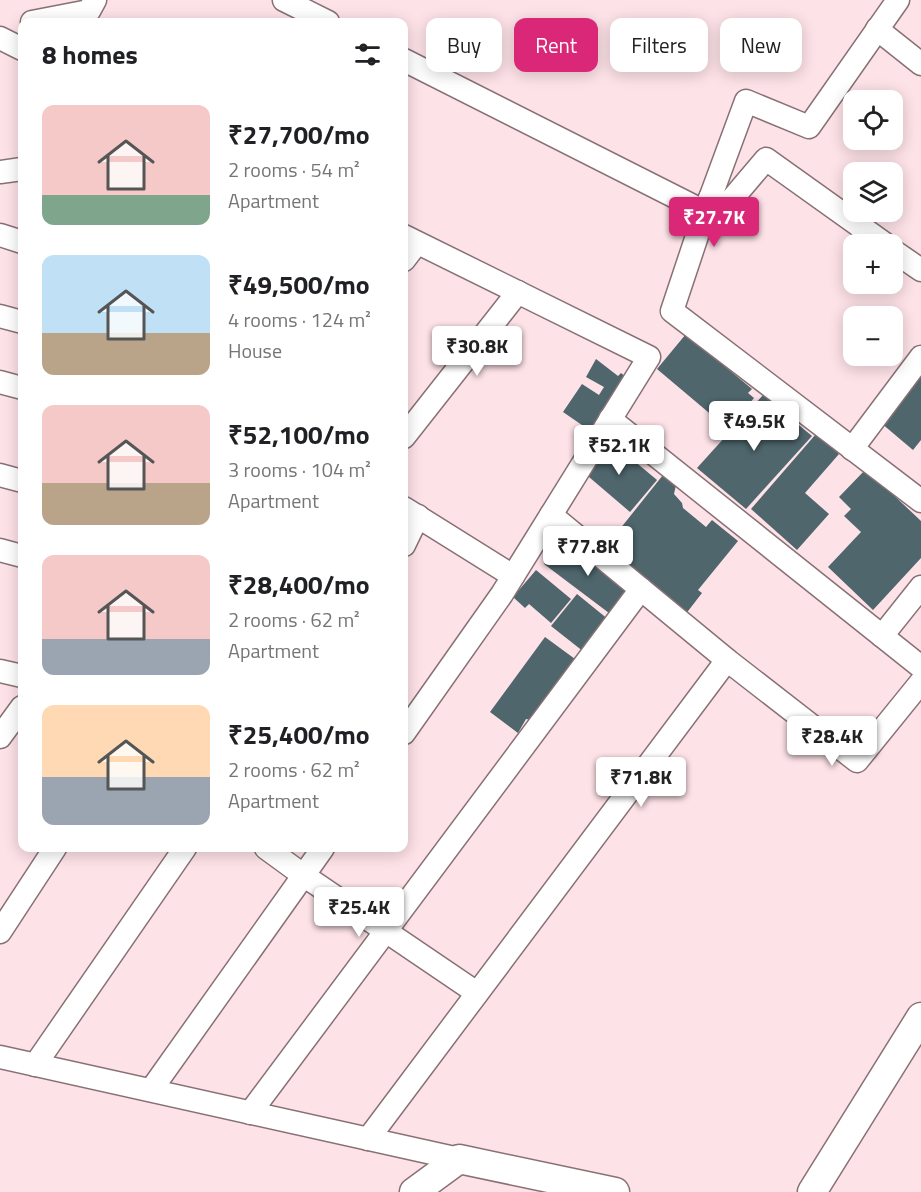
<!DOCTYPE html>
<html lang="en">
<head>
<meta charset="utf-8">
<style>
  body { margin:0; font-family:"Titillium Web",sans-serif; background:#f6f6f6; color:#202124; height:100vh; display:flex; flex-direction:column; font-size:22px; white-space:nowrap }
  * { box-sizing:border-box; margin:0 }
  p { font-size:20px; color:#757577 }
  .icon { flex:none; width:33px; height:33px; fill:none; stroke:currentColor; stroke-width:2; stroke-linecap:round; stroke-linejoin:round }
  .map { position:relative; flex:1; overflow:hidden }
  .details { position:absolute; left:18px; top:18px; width:390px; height:834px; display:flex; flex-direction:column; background:#fff; border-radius:12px; box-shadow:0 3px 15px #0003 }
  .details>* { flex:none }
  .hud { position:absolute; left:426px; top:18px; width:405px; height:54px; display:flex; gap:12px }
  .fabs { position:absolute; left:843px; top:90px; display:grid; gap:12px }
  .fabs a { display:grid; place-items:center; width:60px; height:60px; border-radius:12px; background:#fff; box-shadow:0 3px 15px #0003; font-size:30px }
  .price { position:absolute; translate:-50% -51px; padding:0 14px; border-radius:6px; background:#fff; color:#222; font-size:20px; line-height:39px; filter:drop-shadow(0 2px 3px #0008) }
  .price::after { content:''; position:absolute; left:50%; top:36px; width:18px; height:14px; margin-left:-9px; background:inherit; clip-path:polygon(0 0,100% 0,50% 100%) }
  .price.selected { background:#db2777; color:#fff }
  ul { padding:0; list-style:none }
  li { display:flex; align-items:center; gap:18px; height:150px; padding:0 24px }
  li span { display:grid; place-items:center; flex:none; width:168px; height:120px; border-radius:12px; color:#555 }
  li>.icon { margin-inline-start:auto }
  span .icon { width:72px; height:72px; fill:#fffc; stroke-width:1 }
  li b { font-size:26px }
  h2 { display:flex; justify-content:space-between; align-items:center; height:72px; padding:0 24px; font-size:26px }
  .tag { padding:0 21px; border-radius:12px; background:#fff; box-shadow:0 3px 15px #0003; font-size:21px; line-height:54px }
  .tag.selected { background:#db2777; color:#fff }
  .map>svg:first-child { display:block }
</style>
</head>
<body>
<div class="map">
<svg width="921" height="1192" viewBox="0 0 921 1192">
  <rect width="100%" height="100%" fill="#fde2e7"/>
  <!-- building -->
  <g fill="#4e666c">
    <path d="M686 334 752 389 748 393 754 398 727 431V428L657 369Z"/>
    <path d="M596 359 618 376 621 373 632 382 595 434 563 412 582 384 599 395 604 387 586 377Z"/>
    <path d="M921 374V440L913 450 881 423Z"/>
    <path d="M763 395 812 436 746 509 697 468Z"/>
    <path d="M816 434 839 454 805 493 829 514 797 550 751 509Z"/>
    <path d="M608 439 657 480 630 512 582 471Z"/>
    <path d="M866 469 921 521V558L873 610 828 567 861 532 844 516 851 509 839 497Z"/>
    <path d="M663 475 676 485 674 494 682 503 683 508 706 527 712 520 738 541 698 590 702 593 685 615 604 549Z"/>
    <path d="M564 539 632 590 613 616 544 564Z"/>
    <path d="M536 570 571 599 551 623 529 604 525 608 513 597Z"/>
    <path d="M577 594 609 620 584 652 551 626Z"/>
    <path d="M545 637 575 659 555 684 559 691 537 721 526 719 518 733 490 712Z"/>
  </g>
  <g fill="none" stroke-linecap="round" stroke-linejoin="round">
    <defs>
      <g id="minor">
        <path d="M284 0 328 22"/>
        <path d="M898 0 809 127 746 101 705 212 672 311 921 501"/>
        <path d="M32 22 89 11 95 0"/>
        <path d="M877 29 921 64"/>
        <path d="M0 38 22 49"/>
        <path d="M404 60 705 212"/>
        <path d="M0 172 22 169"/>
        <path d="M710 198 724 206 727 205 766 159 885 244"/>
        <path d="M0 235 22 242"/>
        <path d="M404 236 649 357 502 594 404 733"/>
        <path d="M892 250 921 270"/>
        <path d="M404 260 417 243"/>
        <path d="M0 316 22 322"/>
        <path d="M0 382 22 388"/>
        <path d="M610 419 921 667"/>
        <path d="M404 437 518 292"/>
        <path d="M852 449 921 357"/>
        <path d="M0 475 22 481"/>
        <path d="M404 508 513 576"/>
        <path d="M404 545 418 516"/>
        <path d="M0 550 22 556"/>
        <path d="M882 636 921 587"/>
        <path d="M727 660 857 761 921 682"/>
        <path d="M0 671 22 676"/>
        <path d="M0 737 22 707"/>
        <path d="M266 848 303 875 477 993"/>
        <path d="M0 932 55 848"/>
        <path d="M0 1057 459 1159"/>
        <path d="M35 1065 185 848"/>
        <path d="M151 1090 323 848"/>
        <path d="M250 1113 641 589"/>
        <path d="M368 1139 727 660 551 515"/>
      </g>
      <g id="tertiary">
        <path d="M414 1192 459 1159 615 1192"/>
        <path d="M812 1192 921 1017"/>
      </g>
    </defs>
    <!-- minor casing -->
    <use href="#minor" stroke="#887175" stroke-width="25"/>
    <!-- tertiary casing -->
    <use href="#tertiary" stroke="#887175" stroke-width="31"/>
    <!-- minor -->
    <use href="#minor" stroke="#fff" stroke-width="22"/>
    <!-- tertiary -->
    <use href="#tertiary" stroke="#fff" stroke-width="28"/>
  </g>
</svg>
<div class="fabs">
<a><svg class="icon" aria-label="locate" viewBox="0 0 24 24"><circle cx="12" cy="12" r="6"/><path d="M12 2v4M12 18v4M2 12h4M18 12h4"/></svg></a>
<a><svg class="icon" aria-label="layers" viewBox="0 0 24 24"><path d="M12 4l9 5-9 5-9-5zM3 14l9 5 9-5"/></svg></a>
<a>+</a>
<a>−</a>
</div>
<b class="price selected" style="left:714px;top:248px">₹27.7K</b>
<b class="price" style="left:477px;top:377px">₹30.8K</b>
<b class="price" style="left:754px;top:452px">₹49.5K</b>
<b class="price" style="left:619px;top:476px">₹52.1K</b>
<b class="price" style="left:588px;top:577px">₹77.8K</b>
<b class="price" style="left:832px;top:767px">₹28.4K</b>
<b class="price" style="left:641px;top:808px">₹71.8K</b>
<b class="price" style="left:359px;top:938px">₹25.4K</b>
<div class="hud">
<a class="tag">Buy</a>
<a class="tag selected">Rent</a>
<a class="tag">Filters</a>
<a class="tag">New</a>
</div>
<section class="details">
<h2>8 homes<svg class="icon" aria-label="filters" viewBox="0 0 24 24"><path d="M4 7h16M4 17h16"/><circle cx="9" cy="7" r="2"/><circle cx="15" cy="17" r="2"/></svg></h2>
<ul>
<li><span style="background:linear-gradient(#f6c9c9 75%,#7fa58c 0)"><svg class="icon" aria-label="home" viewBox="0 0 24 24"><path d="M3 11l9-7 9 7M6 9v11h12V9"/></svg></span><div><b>₹27,700/mo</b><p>2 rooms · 54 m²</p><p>Apartment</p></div></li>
<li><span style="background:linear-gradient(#bfe0f5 65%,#b9a48a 0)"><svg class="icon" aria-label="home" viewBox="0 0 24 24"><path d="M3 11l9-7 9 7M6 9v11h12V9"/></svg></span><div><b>₹49,500/mo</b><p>4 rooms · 124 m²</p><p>House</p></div></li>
<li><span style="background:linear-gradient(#f6c9c9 65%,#b9a48a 0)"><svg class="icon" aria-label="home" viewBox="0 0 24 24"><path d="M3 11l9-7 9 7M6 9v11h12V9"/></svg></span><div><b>₹52,100/mo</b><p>3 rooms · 104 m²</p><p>Apartment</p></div></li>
<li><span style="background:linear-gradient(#f6c9c9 70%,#9aa5b1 0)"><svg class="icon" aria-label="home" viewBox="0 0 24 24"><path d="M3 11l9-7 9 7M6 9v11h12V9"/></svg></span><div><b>₹28,400/mo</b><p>2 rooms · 62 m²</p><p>Apartment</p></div></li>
<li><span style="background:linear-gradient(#ffd9b3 60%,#9aa5b1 0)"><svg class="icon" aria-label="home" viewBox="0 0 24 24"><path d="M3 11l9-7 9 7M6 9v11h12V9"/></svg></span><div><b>₹25,400/mo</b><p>2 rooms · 62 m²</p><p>Apartment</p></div></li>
</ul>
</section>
</div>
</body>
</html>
